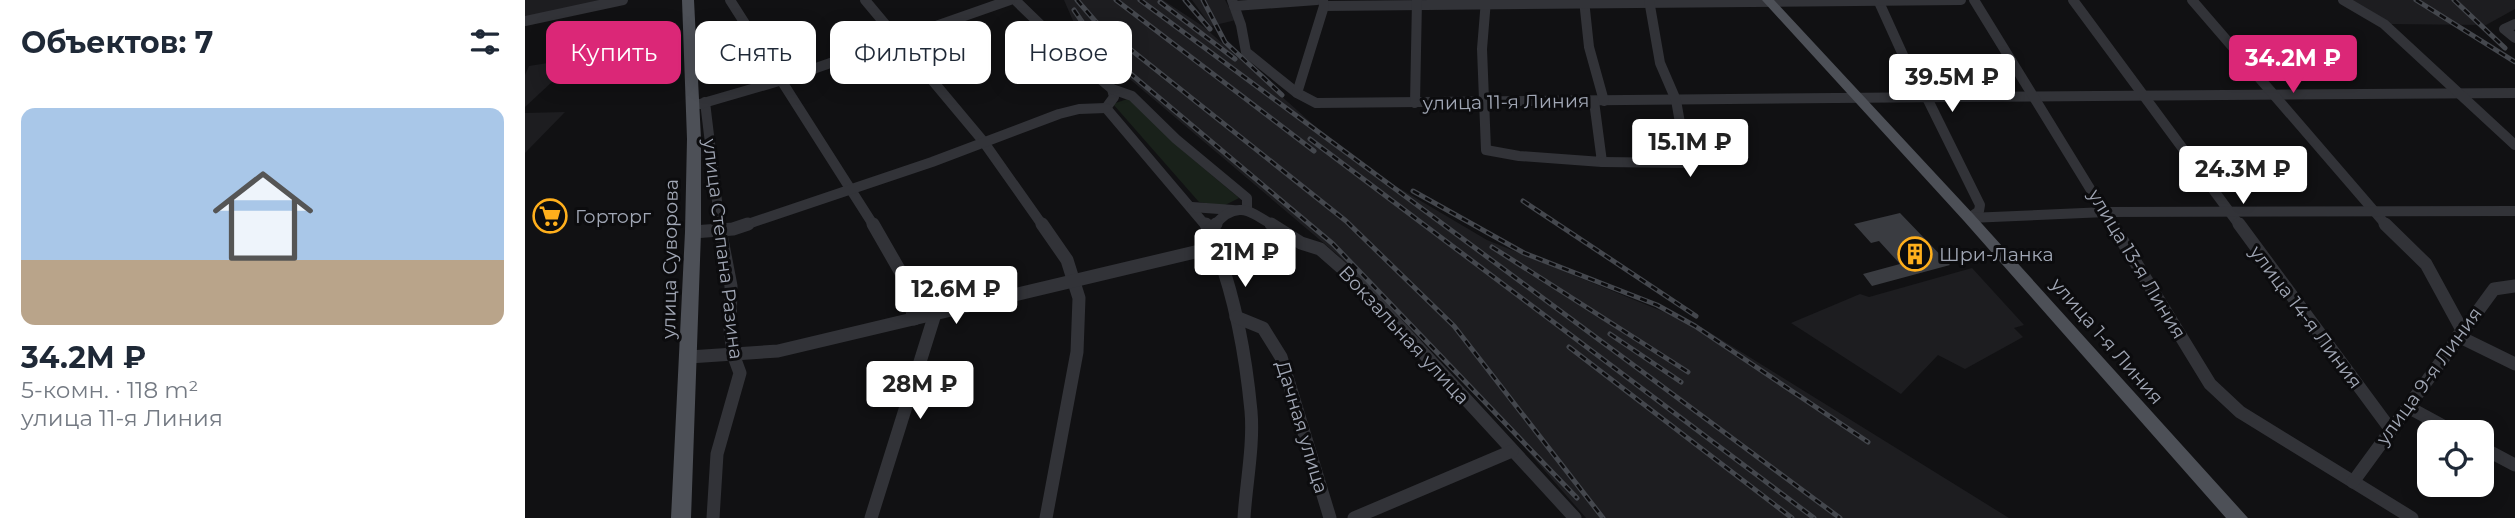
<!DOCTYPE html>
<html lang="ru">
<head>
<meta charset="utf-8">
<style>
  body { margin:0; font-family:Montserrat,sans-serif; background:#f2f2f3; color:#1f2937; height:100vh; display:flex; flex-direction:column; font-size:26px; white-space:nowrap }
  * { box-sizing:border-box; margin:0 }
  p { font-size:23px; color:#747a83 }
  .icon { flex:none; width:38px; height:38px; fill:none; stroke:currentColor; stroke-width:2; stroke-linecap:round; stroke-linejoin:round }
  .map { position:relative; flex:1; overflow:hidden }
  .sheet { display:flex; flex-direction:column; background:#fff; width:525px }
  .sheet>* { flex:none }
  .guide { position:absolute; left:21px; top:21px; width:665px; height:63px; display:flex; gap:14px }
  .controls { position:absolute; left:1892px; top:420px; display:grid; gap:14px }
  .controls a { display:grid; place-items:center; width:77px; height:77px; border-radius:14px; background:#fff; box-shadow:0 4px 18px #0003; font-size:35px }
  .price { position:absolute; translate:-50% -60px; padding:0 16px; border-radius:7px; background:#fff; color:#222; font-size:23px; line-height:46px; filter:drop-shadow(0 2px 4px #0008) }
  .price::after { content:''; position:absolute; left:50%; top:42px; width:21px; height:16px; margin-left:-10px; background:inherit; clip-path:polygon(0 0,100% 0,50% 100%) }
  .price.current { background:#db2777; color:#fff }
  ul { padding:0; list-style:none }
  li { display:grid; align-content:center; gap:14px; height:371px; padding:0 21px }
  li span { display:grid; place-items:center; height:217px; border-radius:14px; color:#555 }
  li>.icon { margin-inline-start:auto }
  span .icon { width:126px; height:126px; fill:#fffc; stroke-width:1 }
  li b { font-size:30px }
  h2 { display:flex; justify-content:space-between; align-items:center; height:84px; padding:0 21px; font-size:30px }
  .chip { padding:0 24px; border-radius:14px; background:#fff; box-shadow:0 4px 18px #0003; font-size:24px; line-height:63px }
  .chip.current { background:#db2777; color:#fff }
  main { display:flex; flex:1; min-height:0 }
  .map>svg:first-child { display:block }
</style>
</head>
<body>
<main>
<section class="sheet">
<h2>Объектов: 7<svg class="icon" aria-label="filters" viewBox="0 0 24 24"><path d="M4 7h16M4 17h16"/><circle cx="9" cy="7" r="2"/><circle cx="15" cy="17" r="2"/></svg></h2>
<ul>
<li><span style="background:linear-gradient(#a9c7e8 70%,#b9a48a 0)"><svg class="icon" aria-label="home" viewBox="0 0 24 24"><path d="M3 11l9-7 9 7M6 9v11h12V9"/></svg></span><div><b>34.2M ₽</b><p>5-комн. · 118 m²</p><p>улица 11-я Линия</p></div></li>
</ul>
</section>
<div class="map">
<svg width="1990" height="518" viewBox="0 0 1990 518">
  <rect width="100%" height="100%" fill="#111113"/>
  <!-- built -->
  <g fill="#1d1d20">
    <path d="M0 0H78L0 17Z"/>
    <path d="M539 0H638L679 27 830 162 962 240 1176 327 1484 518H1061L985 431 814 256 555 37Z"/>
    <path d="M667 0H700L711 20 686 26Z"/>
    <path d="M1822 0H1990V9L1961 25 1863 24Z"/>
    <path d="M35 61 29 80 0 107V75L4 66Z"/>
    <path d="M40 112 0 153V113Z"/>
    <path d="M1447 268 1499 325 1489 328 1498 337 1440 369 1413 355 1376 394 1266 323 1335 294 1344 297Z"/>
  </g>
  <!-- green -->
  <path fill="#19211a" d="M605 98 658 151 714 198 698 206 674 202 588 104Z"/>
  <!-- building -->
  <path fill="#3a3c41" d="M1375 213 1425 265 1347 286 1338 274 1375 264 1354 241 1346 243 1329 224Z"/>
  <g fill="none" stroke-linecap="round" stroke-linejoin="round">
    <!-- minor-far1 -->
    <g stroke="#323338" stroke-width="10">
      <path d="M205 0 349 226"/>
      <path d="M340 0 458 141 518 226"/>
      <path d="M490 0 549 57 587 89 589 97 581 108"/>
      <path d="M707 0 716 25 721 52 772 93 791 103C1191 100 1590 94 1990 93"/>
      <path d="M961 0 957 49 961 150 994 156 1077 162 1069 101"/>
      <path d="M1059 0 1064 47 1079 101"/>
      <path d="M1353 0 1393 88 1402 98 1455 205 1454 211 1444 218"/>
      <path d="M1449 0 1588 226"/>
      <path d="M1548 0 1715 226"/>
      <path d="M1667 0 1862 226"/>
      <path d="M1818 0 1859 24 1990 145"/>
      <path d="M709 6 792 0"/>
      <path d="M799 6 1436 0"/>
      <path d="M0 21 98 0"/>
      <path d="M1990 24 1979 29 1990 38"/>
      <path d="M587 89 607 96 651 139 722 198V209"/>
      <path d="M772 93 799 6 798 0"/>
      <path d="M180 102 195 226"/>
      <path d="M890 103 892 0"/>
      <path d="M175 104 254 81 485 0"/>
      <path d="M581 108 681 226"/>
      <path d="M1077 162 1162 163 1151 100 1135 63 1124 0"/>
      <path d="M667 207 708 210"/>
      <path d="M1444 218 1581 212 1990 211"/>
      <path d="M217 226 407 162 534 114 554 109 581 108"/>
      <path d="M689 226C711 199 725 211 749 226"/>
    </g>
    <!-- minor -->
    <g stroke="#323338" stroke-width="13">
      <path d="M348 224 379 278 389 319"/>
      <path d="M517 224 542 260 554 298 552 352 521 518"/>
      <path d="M681 224C707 281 720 348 726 411 729 445 721 484 719 518"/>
      <path d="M746 224 776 243 795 249 834 283 1050 518"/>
      <path d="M1587 224 1685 384 1715 412 1887 518"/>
      <path d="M1714 224 1866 430"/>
      <path d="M1860 224 1901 264 1937 330"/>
      <path d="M168 232 208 229 223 224"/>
      <path d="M684 232 691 224"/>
      <path d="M711 317 738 328 756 357 805 518"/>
      <path d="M1933 336 1990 364"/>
      <path d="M164 357 253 351 691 247"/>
      <path d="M1883 407 1929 432"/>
      <path d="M1956 447 1990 465"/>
      <path d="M1828 482 1969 289 1990 286"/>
      <path d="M188 518 192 454 215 373 208 354 205 329 206 286 194 224"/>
      <path d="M346 518 410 314"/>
      <path d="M829 518 987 451"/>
    </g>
    <!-- major -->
    <g fill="#4d5057" fill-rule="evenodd">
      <path d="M157 0H169L176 139V232L166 518H146L160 232 162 139Z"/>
      <path d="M1237 0H1249L1449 215 1723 518H1701L1439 221Z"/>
    </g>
    <defs>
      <g id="rail">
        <path d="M552 0 571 22 821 221 929 326 1078 518"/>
        <path d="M591 0 789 151"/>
        <path d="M615 0 1315 518"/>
        <path d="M660 0 685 29"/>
        <path d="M678 0 700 42 757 95"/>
        <path d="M1891 0 1990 62"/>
        <path d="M1929 0 1980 48"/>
        <path d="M635 2 710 59"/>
        <path d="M549 10 575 48 808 244 1052 498"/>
        <path d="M785 139 1289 518"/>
        <path d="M888 191 999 253 1132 305 1170 326 1343 442"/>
        <path d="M998 201 1171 316"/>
        <path d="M967 247 1163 372"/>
        <path d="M1085 334 1156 382"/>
        <path d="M1044 347 1267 518"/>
      </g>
    </defs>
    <!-- rail casing -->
    <use href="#rail" stroke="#44474d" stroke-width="5"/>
    <!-- rail -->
    <use href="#rail" stroke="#0c0c0e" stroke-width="2.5" stroke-dasharray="7" stroke-linecap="butt"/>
  </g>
  <!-- icons -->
  <defs>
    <symbol id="supermarket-ring" viewBox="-11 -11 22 22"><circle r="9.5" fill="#0c0c0e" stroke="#ffaf1c" stroke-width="1.5"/><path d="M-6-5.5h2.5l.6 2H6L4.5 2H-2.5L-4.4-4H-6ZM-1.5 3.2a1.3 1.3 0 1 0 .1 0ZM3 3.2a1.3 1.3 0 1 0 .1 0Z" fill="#ffaf1c"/></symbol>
    <symbol id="building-ring" viewBox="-11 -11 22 22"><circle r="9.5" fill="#0c0c0e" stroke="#ffaf1c" stroke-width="1.5"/><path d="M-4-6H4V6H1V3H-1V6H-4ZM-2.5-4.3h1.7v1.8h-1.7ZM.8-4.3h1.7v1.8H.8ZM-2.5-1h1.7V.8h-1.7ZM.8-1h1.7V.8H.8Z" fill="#ffaf1c"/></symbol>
  </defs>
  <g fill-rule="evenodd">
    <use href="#supermarket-ring" x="6" y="197" width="38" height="38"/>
    <use href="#building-ring" x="1371" y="235" width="38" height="38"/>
  </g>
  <g text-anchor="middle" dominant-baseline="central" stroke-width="6" stroke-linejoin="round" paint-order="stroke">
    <!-- street labels -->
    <g font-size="19" fill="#a1a7b5" stroke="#0c0c0e">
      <text transform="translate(981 102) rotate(-1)">улица 11-я Линия</text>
      <text transform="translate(198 249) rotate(83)">улица Степана Разина</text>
      <text transform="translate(145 259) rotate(-89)">улица Суворова</text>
      <text transform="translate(1612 264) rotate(59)">улица 13-я Линия</text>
      <text transform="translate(1781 317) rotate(53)">улица 14-я Линия</text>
      <text transform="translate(879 335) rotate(47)">Вокзальная улица</text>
      <text transform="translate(1582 341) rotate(49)">улица 1-я Линия</text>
      <text transform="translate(1904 376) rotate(-54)">улица 9-я Линия</text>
      <text transform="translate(777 427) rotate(73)">Дачная улица</text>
    </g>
    <!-- poi labels -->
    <g font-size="19" fill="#a1a7b5" stroke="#0c0c0e" text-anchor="start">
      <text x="50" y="216">Горторг</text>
      <text x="1414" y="254">Шри-Ланка</text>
    </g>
  </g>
</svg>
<div class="controls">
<a><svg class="icon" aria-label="locate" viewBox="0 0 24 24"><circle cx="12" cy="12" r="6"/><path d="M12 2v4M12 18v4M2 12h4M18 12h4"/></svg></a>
</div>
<b class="price current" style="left:1768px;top:95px">34.2M ₽</b>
<b class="price" style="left:1427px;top:114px">39.5M ₽</b>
<b class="price" style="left:1165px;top:179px">15.1M ₽</b>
<b class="price" style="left:1718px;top:206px">24.3M ₽</b>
<b class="price" style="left:720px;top:289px">21M ₽</b>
<b class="price" style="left:431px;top:326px">12.6M ₽</b>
<b class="price" style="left:395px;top:421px">28M ₽</b>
<div class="guide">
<a class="chip current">Купить</a>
<a class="chip">Снять</a>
<a class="chip">Фильтры</a>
<a class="chip">Новое</a>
</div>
</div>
</main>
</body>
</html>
